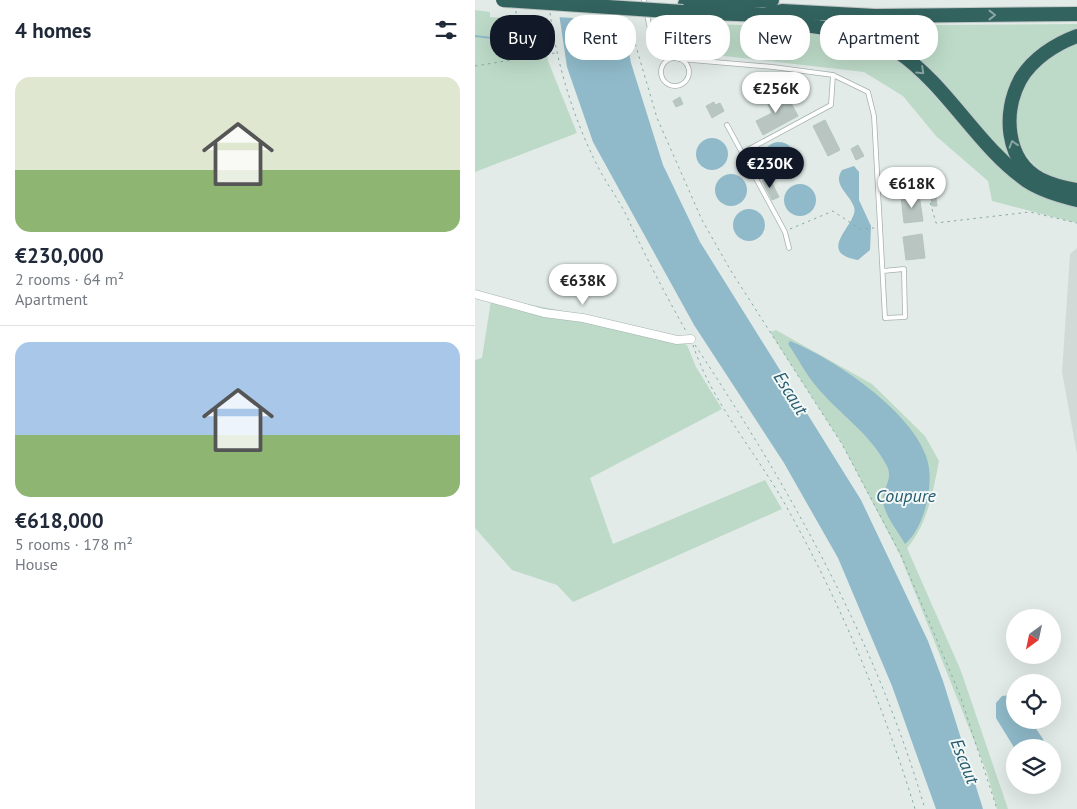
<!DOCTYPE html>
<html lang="en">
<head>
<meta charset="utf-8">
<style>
  body { margin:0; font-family:"PT Sans",sans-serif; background:#f2f2f3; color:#1f2937; height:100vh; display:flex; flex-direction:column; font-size:19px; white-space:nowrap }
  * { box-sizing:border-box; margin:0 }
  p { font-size:16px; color:#747a83 }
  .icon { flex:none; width:28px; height:28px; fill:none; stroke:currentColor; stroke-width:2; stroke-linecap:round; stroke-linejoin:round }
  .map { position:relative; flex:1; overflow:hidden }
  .sheet { display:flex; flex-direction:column; background:#fff; width:475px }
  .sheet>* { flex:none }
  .hud { position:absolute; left:15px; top:15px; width:475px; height:45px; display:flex; gap:10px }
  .needle { width:32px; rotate:213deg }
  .tools { position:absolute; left:531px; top:609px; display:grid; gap:10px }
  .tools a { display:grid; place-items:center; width:55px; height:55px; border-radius:50%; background:#fff; box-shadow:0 5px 20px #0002; font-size:25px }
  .price { position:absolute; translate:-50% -42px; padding:0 11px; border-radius:18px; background:#fff; color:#222; font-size:16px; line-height:32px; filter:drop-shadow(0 1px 2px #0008) }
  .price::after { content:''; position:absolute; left:50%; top:30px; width:15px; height:11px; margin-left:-8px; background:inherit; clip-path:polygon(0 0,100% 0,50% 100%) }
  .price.selected { background:#111827; color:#fff }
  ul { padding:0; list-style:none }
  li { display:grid; align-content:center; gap:10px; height:265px; padding:0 15px }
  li+li { border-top:1px solid #e0e1e3 }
  li span { display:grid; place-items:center; height:155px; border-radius:15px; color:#555 }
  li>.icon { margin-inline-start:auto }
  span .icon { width:90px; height:90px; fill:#fffc; stroke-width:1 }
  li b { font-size:21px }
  h2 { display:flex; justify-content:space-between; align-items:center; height:60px; padding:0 15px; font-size:21px }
  .tag { padding:0 18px; border-radius:20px; background:#fff; box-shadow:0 5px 20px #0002; font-size:18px; line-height:45px }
  .tag.selected { background:#111827; color:#fff }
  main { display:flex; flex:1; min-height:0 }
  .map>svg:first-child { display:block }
</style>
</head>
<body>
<main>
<section class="sheet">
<h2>4 homes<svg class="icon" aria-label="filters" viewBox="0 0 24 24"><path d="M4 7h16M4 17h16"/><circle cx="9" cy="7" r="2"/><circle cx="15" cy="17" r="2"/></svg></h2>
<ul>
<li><span style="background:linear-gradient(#dfe7d0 60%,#8fb573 0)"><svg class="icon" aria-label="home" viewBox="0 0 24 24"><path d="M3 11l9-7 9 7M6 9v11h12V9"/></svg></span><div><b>€230,000</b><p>2 rooms · 64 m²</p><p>Apartment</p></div></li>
<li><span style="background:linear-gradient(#a9c7e8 60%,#8fb573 0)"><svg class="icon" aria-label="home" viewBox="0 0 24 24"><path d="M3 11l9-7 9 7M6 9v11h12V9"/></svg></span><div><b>€618,000</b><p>5 rooms · 178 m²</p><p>House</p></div></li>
</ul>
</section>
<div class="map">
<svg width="602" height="809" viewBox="0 0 602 809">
  <rect width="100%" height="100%" fill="#e2ebe8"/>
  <!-- built -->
  <path fill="#d1dad7" d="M602 248V454L587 372 595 254Z"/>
  <!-- green -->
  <g fill="#bddac8">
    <path d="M0 10 15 12V17L69 21 73 61 102 133 0 172Z"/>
    <path d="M358 21 458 25 602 24V31L539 80 542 161 537 163 457 76 359 25Z"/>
    <path d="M216 23C270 26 367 25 414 54 443 72 462 102 487 125 518 153 554 177 586 203L602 207V223L517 201 513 181 461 136 428 96 389 72 214 52Z"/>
    <path d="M602 42V183C547 179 524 123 554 79 566 62 584 51 602 42Z"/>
    <path d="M17 294 26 299 119 317 204 340 212 345 221 367 247 409 115 478 138 544 290 480 307 509 98 602 82 585 37 570 0 528V360L7 358Z"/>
    <path d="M301 330 397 384 450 436 464 461C458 492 453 523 432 548L486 671 533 809H522L512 773 425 555 367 444 295 332Z"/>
  </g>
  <!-- water -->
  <g fill="#90baca">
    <path d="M82 0H144L156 63 188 165 225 242 386 500 453 641 468 681 508 809H461L417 686 363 558 309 463 219 325 118 142 92 67Z"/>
    <circle cx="237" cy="154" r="16"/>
    <circle cx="304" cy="158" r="16"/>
    <path d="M379 166 384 172V200L396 226 395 250 383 260C338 252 385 223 379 207 374 193 357 185 367 170Z"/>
    <circle cx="256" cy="190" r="16"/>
    <circle cx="325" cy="200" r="16"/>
    <circle cx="274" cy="225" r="16"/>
    <path d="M315 341C358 358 435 410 451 456 456 470 455 483 453 497 450 513 443 533 430 544 423 531 408 514 408 499 409 487 418 478 412 466 395 433 364 414 341 386 330 373 323 358 313 344Z"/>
    <path d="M535 695 540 701V720H555L568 739 571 747 540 749 521 718V703L527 696Z"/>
  </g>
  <!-- pier -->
  <path fill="#e2ebe8" d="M79 0H147L151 21 81 17Z"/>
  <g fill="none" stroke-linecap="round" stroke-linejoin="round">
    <!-- stream -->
    <path stroke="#90baca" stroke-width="2" d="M0 36 34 40"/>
  </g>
  <!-- building -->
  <g fill="#b8c5c1" stroke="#b5c4bf">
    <path d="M304 91 311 105 316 103 323 116 288 135 281 121 297 113 290 98Z"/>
    <path d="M205 97 208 104 201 107 198 101Z"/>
    <path d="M239 102 240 105 245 103 249 111 237 118 231 106Z"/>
    <path d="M350 120 365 150 353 156 338 126Z"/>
    <path d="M383 145 389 156 381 160 376 149Z"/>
    <path d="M294 177 304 197 297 200 287 181Z"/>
    <path d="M444 194 448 221 429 223 426 196Z"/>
    <path d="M461 197 462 206H457L456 198Z"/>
    <path d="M447 234 450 258 431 260 428 237Z"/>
  </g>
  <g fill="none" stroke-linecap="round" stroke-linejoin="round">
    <defs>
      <g id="service">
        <path d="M169 0 176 34 188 54 204 59 298 67 358 75 393 92 399 116 410 318 430 317 429 269 408 271"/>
        <circle cx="200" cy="72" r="14"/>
        <path d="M252 125 310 232 314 248"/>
        <path d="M267 153 356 105 358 75"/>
      </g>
      <path id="minor" d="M0 294 69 313 108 318 202 340 216 339"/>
      <g id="motorway">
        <path d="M210 4 297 0"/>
        <path d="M208 12 288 15 307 11 400 16 602 14"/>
        <path d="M298 18C339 30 385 27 423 52 473 86 502 146 552 181 567 191 585 196 602 200"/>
        <path d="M602 36C580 44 557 59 545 80 528 112 530 160 565 179 577 185 589 188 602 190"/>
      </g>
    </defs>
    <!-- service casing -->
    <use href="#service" stroke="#a5b2af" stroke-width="5.5"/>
    <!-- minor casing -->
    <use href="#minor" stroke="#a5b2af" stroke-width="9"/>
    <!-- motorway casing -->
    <use href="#motorway" stroke="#c2c8c7" stroke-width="16"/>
    <!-- path -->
    <g stroke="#86aba4" stroke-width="1" stroke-dasharray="2.5 4" stroke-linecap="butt">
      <path d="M41 11 43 60"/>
      <path d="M75 13C82 64 98 117 121 163 130 182 144 199 153 219 171 257 190 294 211 331"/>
      <path d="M153 19 182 118 227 220 256 271 367 444 426 555 485 695 522 809"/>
      <path d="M0 66 80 53"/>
      <path d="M408 185 451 188 461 223 555 212 602 223"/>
      <path d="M315 229 358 211 385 229 399 228"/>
      <path d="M218 345C237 403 281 452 311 506 365 602 408 704 440 809"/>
      <path d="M220 345C316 490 401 641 450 809"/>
    </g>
    <!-- service -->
    <use href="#service" stroke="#fff" stroke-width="4"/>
    <!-- minor -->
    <use href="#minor" stroke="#fff" stroke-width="8"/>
    <!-- motorway -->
    <use href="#motorway" stroke="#33635f" stroke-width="14"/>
    <defs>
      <path id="motorway-bridge" d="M28 0 208 12"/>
    </defs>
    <!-- motorway-bridge casing -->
    <use href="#motorway-bridge" stroke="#c2c8c7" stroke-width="16" stroke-linecap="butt"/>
    <!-- motorway-bridge -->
    <use href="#motorway-bridge" stroke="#33635f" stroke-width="14"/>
  </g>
  <!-- one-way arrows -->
  <defs><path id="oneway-chevron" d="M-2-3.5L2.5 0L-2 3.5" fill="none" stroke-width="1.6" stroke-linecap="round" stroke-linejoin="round" transform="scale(1.25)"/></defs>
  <g stroke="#89a6a3">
    <use href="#oneway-chevron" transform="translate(517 15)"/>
    <use href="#oneway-chevron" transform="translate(446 71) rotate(43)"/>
    <use href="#oneway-chevron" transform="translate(538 144) rotate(-107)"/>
  </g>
  <g text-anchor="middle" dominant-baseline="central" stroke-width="4" stroke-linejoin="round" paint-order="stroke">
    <!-- water labels -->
    <g font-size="18" font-style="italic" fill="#255a6f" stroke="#f2f8f6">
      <text transform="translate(316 393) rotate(58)">Escaut</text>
      <text x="431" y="495">Coupure</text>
      <text transform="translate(490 761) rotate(68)">Escaut</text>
    </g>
  </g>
</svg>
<div class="tools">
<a><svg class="needle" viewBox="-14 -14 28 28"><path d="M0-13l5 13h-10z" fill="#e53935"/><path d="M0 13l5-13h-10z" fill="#747a83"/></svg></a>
<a><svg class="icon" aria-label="locate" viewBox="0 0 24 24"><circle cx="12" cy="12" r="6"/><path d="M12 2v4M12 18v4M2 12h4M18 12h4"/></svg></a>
<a><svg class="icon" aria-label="layers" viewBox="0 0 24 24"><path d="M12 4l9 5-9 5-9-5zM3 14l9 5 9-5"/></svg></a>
</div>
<b class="price" style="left:301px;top:114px">€256K</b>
<b class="price selected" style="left:295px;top:189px">€230K</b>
<b class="price" style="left:437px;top:209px">€618K</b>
<b class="price" style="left:108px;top:306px">€638K</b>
<div class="hud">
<a class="tag selected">Buy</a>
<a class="tag">Rent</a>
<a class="tag">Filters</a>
<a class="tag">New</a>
<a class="tag">Apartment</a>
</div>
</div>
</main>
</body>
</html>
